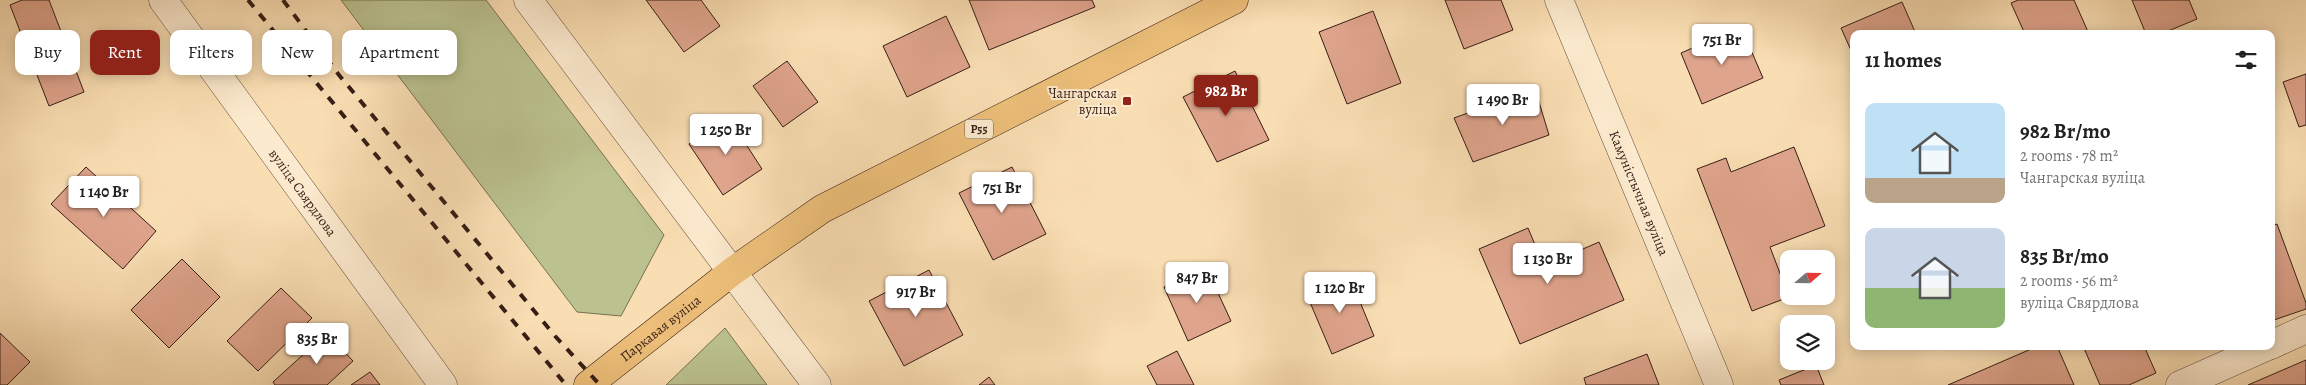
<!DOCTYPE html>
<html lang="en">
<head>
<meta charset="utf-8">
<style>
  body { margin:0; font-family:Alegreya,serif; background:#f6f6f6; color:#222; height:100vh; display:flex; flex-direction:column; font-size:19px; white-space:nowrap }
  * { box-sizing:border-box; margin:0 }
  p { font-size:16px; color:#767676 }
  .icon { flex:none; width:28px; height:28px; fill:none; stroke:currentColor; stroke-width:2; stroke-linecap:round; stroke-linejoin:round }
  .map { position:relative; flex:1; overflow:hidden }
  .side { position:absolute; left:1850px; top:30px; width:425px; height:320px; display:flex; flex-direction:column; background:#fff; border-radius:10px; box-shadow:0 2px 12px #0003 }
  .side>* { flex:none }
  .guide { position:absolute; left:15px; top:30px; width:475px; height:45px; display:flex; gap:10px }
  .needle { width:32px; rotate:70deg }
  .controls { position:absolute; left:1780px; top:250px; display:grid; gap:10px }
  .controls a { display:grid; place-items:center; width:55px; height:55px; border-radius:10px; background:#fff; box-shadow:0 2px 12px #0003; font-size:25px }
  .price { position:absolute; translate:-50% -42px; padding:0 11px; border-radius:5px; background:#fff; color:#222; font-size:16px; line-height:32px; filter:drop-shadow(0 1px 2px #0008) }
  .price::after { content:''; position:absolute; left:50%; top:30px; width:15px; height:11px; margin-left:-8px; background:inherit; clip-path:polygon(0 0,100% 0,50% 100%) }
  .price.selected { background:#8f2418; color:#fff }
  ul { padding:0; list-style:none }
  li { display:flex; align-items:center; gap:15px; height:125px; padding:0 15px }
  li span { display:grid; place-items:center; flex:none; width:140px; height:100px; border-radius:10px; color:#555 }
  li>.icon { margin-inline-start:auto }
  span .icon { width:60px; height:60px; fill:#fffc; stroke-width:1 }
  li b { font-size:21px }
  h2 { display:flex; justify-content:space-between; align-items:center; height:60px; padding:0 15px; font-size:21px }
  .chip { padding:0 18px; border-radius:10px; background:#fff; box-shadow:0 2px 12px #0003; font-size:18px; line-height:45px }
  .chip.selected { background:#8f2418; color:#fff }
  .map>svg:first-child { display:block }
</style>
</head>
<body>
<div class="map">
<svg width="2306" height="385" viewBox="0 0 2306 385">
  <rect width="100%" height="100%" fill="#fadeb3"/>
  <filter id="stains"><feTurbulence type="fractalNoise" baseFrequency=".004" numOctaves="4"/><feColorMatrix values="0 0 0 0 .2 0 0 0 0 .09 0 0 0 0 .02 0 0 0 .5 -.17"/></filter>
  <radialGradient id="worn" r=".72"><stop offset=".6" stop-color="#630" stop-opacity="0"/><stop offset="1" stop-color="#630" stop-opacity=".3"/></radialGradient>
  <!-- green -->
  <g fill="#bbc28f" stroke="#787052">
    <path d="M341 0H486L664 235 621 316 577 312Z"/>
    <path d="M725 328 767 385H666Z"/>
  </g>
  <!-- building -->
  <g fill="#dfa48c" stroke="#361e16">
    <path d="M22 0H49L84 92 49 106 10 5Z"/>
    <path d="M646 0H701L720 26 684 52Z"/>
    <path d="M969 0H1092L1095 7 989 50Z"/>
    <path d="M1445 0H1501L1513 30 1464 49Z"/>
    <path d="M2018 0H2074L2089 34H2025L2011 3Z"/>
    <path d="M2132 0H2189L2197 19 2161 34H2146Z"/>
    <path d="M1902 2 1916 34H1854V57L1841 28Z"/>
    <path d="M1373 11 1401 83 1347 104 1319 32Z"/>
    <path d="M946 16 970 67 907 97 883 46Z"/>
    <path d="M1741 27 1763 78 1702 104 1681 53Z"/>
    <path d="M787 61 818 102 783 127 753 86Z"/>
    <path d="M1235 71 1269 140 1217 162 1183 97Z"/>
    <path d="M2306 74V125L2299 127 2283 82Z"/>
    <path d="M1535 89 1549 135 1473 162 1454 118Z"/>
    <path d="M729 118 762 169 723 195 689 144Z"/>
    <path d="M1794 147 1825 226 1770 247 1789 297 1752 311 1697 169 1726 158 1731 172Z"/>
    <path d="M86 167 156 231 123 269 51 204Z"/>
    <path d="M1012 167 1046 234 993 260 959 193Z"/>
    <path d="M2277 224 2306 303V309L2271 321V226Z"/>
    <path d="M1528 228 1544 266 1599 242 1624 300 1520 344 1479 249Z"/>
    <path d="M182 259 220 297 169 348 131 310Z"/>
    <path d="M1206 267 1231 321 1188 341 1164 287Z"/>
    <path d="M929 270 963 335 904 366 869 301Z"/>
    <path d="M1349 275 1374 336 1332 354 1306 293Z"/>
    <path d="M281 288 312 318 258 371 227 341Z"/>
    <path d="M0 333 30 362 7 385H0Z"/>
    <path d="M327 333 353 361 327 385H275L273 382Z"/>
    <path d="M2038 346H2057L2074 385H1948Z"/>
    <path d="M2083 346H2144L2156 373 2129 385H2100Z"/>
    <path d="M1177 351 1194 385H1157L1147 366Z"/>
    <path d="M1647 354 1659 385H1586L1584 378Z"/>
    <path d="M2306 360V385H2248Z"/>
    <path d="M1816 365 1824 385H1781L1779 380Z"/>
    <path d="M370 372 380 385H351Z"/>
    <path d="M989 377 995 385H979Z"/>
  </g>
  <g fill="none" stroke-linecap="round" stroke-linejoin="round">
    <defs>
      <g id="minor">
        <path id="s1" d="M163 0 443 385"/>
        <path d="M528 0 817 385"/>
        <path id="s2" d="M1559 0 1719 385"/>
        <path d="M2271 345 2306 329"/>
        <path d="M2180 385 2268 346"/>
      </g>
      <g id="primary">
        <path id="s3" d="M588 385 733 271 822 209 1234 0"/>
      </g>
    </defs>
    <!-- minor casing -->
    <use href="#minor" stroke="#674e3d" stroke-width="29"/>
    <!-- primary casing -->
    <use href="#primary" stroke="#361e16" stroke-width="29"/>
    <!-- minor -->
    <use href="#minor" stroke="#fceace" stroke-width="28"/>
    <!-- primary -->
    <use href="#primary" stroke="#edbf7a" stroke-width="28"/>
    <!-- rail -->
    <g stroke="#361e16" stroke-width="4" stroke-dasharray="9 9" stroke-linecap="butt">
      <path d="M248 0 566 385"/>
      <path d="M283 0 339 75 555 336 600 385"/>
    </g>
  </g>
  <!-- markers -->
  <rect fill="#8f2418" stroke="#fceace" stroke-width="2" x="1122" y="96" width="10" height="10" rx="2.5"/>
  <g text-anchor="middle" dominant-baseline="central" stroke-width="4" stroke-linejoin="round" paint-order="stroke">
    <!-- shield labels -->
    <rect fill="#fceace" stroke="#715b4d" stroke-width="1" x="965" y="119.5" width="28" height="19" rx="4"/>
    <g font-size="12" font-weight="bold" fill="#361e16">
      <text x="979" y="129">Р55</text>
    </g>
    <!-- poi labels -->
    <g font-size="14" fill="#361e16" stroke="#fceace" text-anchor="end">
      <text x="1117" y="93">Чангарская<tspan x="1117" dy="16">вуліца</tspan></text>
    </g>
    <!-- street labels -->
    <g font-size="14" fill="#361e16" stroke="#fceace">
      <text stroke="none"><textPath href="#s1" startOffset="238">вуліца Свярдлова</textPath></text>
      <text stroke="none"><textPath href="#s2" startOffset="209">Камуністычная вуліца</textPath></text>
      <text stroke="none"><textPath href="#s3" startOffset="92">Паркавая вуліца</textPath></text>
    </g>
  </g>
  <rect width="100%" height="100%" filter="url(#stains)"/>
  <rect width="100%" height="100%" fill="url(#worn)"/>
</svg>
<div class="controls">
<a><svg class="needle" viewBox="-14 -14 28 28"><path d="M0-13l5 13h-10z" fill="#e53935"/><path d="M0 13l5-13h-10z" fill="#767676"/></svg></a>
<a><svg class="icon" aria-label="layers" viewBox="0 0 24 24"><path d="M12 4l9 5-9 5-9-5zM3 14l9 5 9-5"/></svg></a>
</div>
<b class="price" style="left:1722px;top:66px">751 Br</b>
<b class="price selected" style="left:1226px;top:117px">982 Br</b>
<b class="price" style="left:1503px;top:126px">1 490 Br</b>
<b class="price" style="left:726px;top:156px">1 250 Br</b>
<b class="price" style="left:1002px;top:214px">751 Br</b>
<b class="price" style="left:104px;top:218px">1 140 Br</b>
<b class="price" style="left:1548px;top:285px">1 130 Br</b>
<b class="price" style="left:1197px;top:304px">847 Br</b>
<b class="price" style="left:1340px;top:314px">1 120 Br</b>
<b class="price" style="left:916px;top:318px">917 Br</b>
<b class="price" style="left:317px;top:365px">835 Br</b>
<div class="guide">
<a class="chip">Buy</a>
<a class="chip selected">Rent</a>
<a class="chip">Filters</a>
<a class="chip">New</a>
<a class="chip">Apartment</a>
</div>
<section class="side">
<h2>11 homes<svg class="icon" aria-label="filters" viewBox="0 0 24 24"><path d="M4 7h16M4 17h16"/><circle cx="9" cy="7" r="2"/><circle cx="15" cy="17" r="2"/></svg></h2>
<ul>
<li><span style="background:linear-gradient(#bfe0f5 75%,#b9a48a 0)"><svg class="icon" aria-label="home" viewBox="0 0 24 24"><path d="M3 11l9-7 9 7M6 9v11h12V9"/></svg></span><div><b>982 Br/mo</b><p>2 rooms · 78 m²</p><p>Чангарская вуліца</p></div></li>
<li><span style="background:linear-gradient(#c9d6e8 60%,#8fb573 0)"><svg class="icon" aria-label="home" viewBox="0 0 24 24"><path d="M3 11l9-7 9 7M6 9v11h12V9"/></svg></span><div><b>835 Br/mo</b><p>2 rooms · 56 m²</p><p>вуліца Свярдлова</p></div></li>
</ul>
</section>
</div>
</body>
</html>
